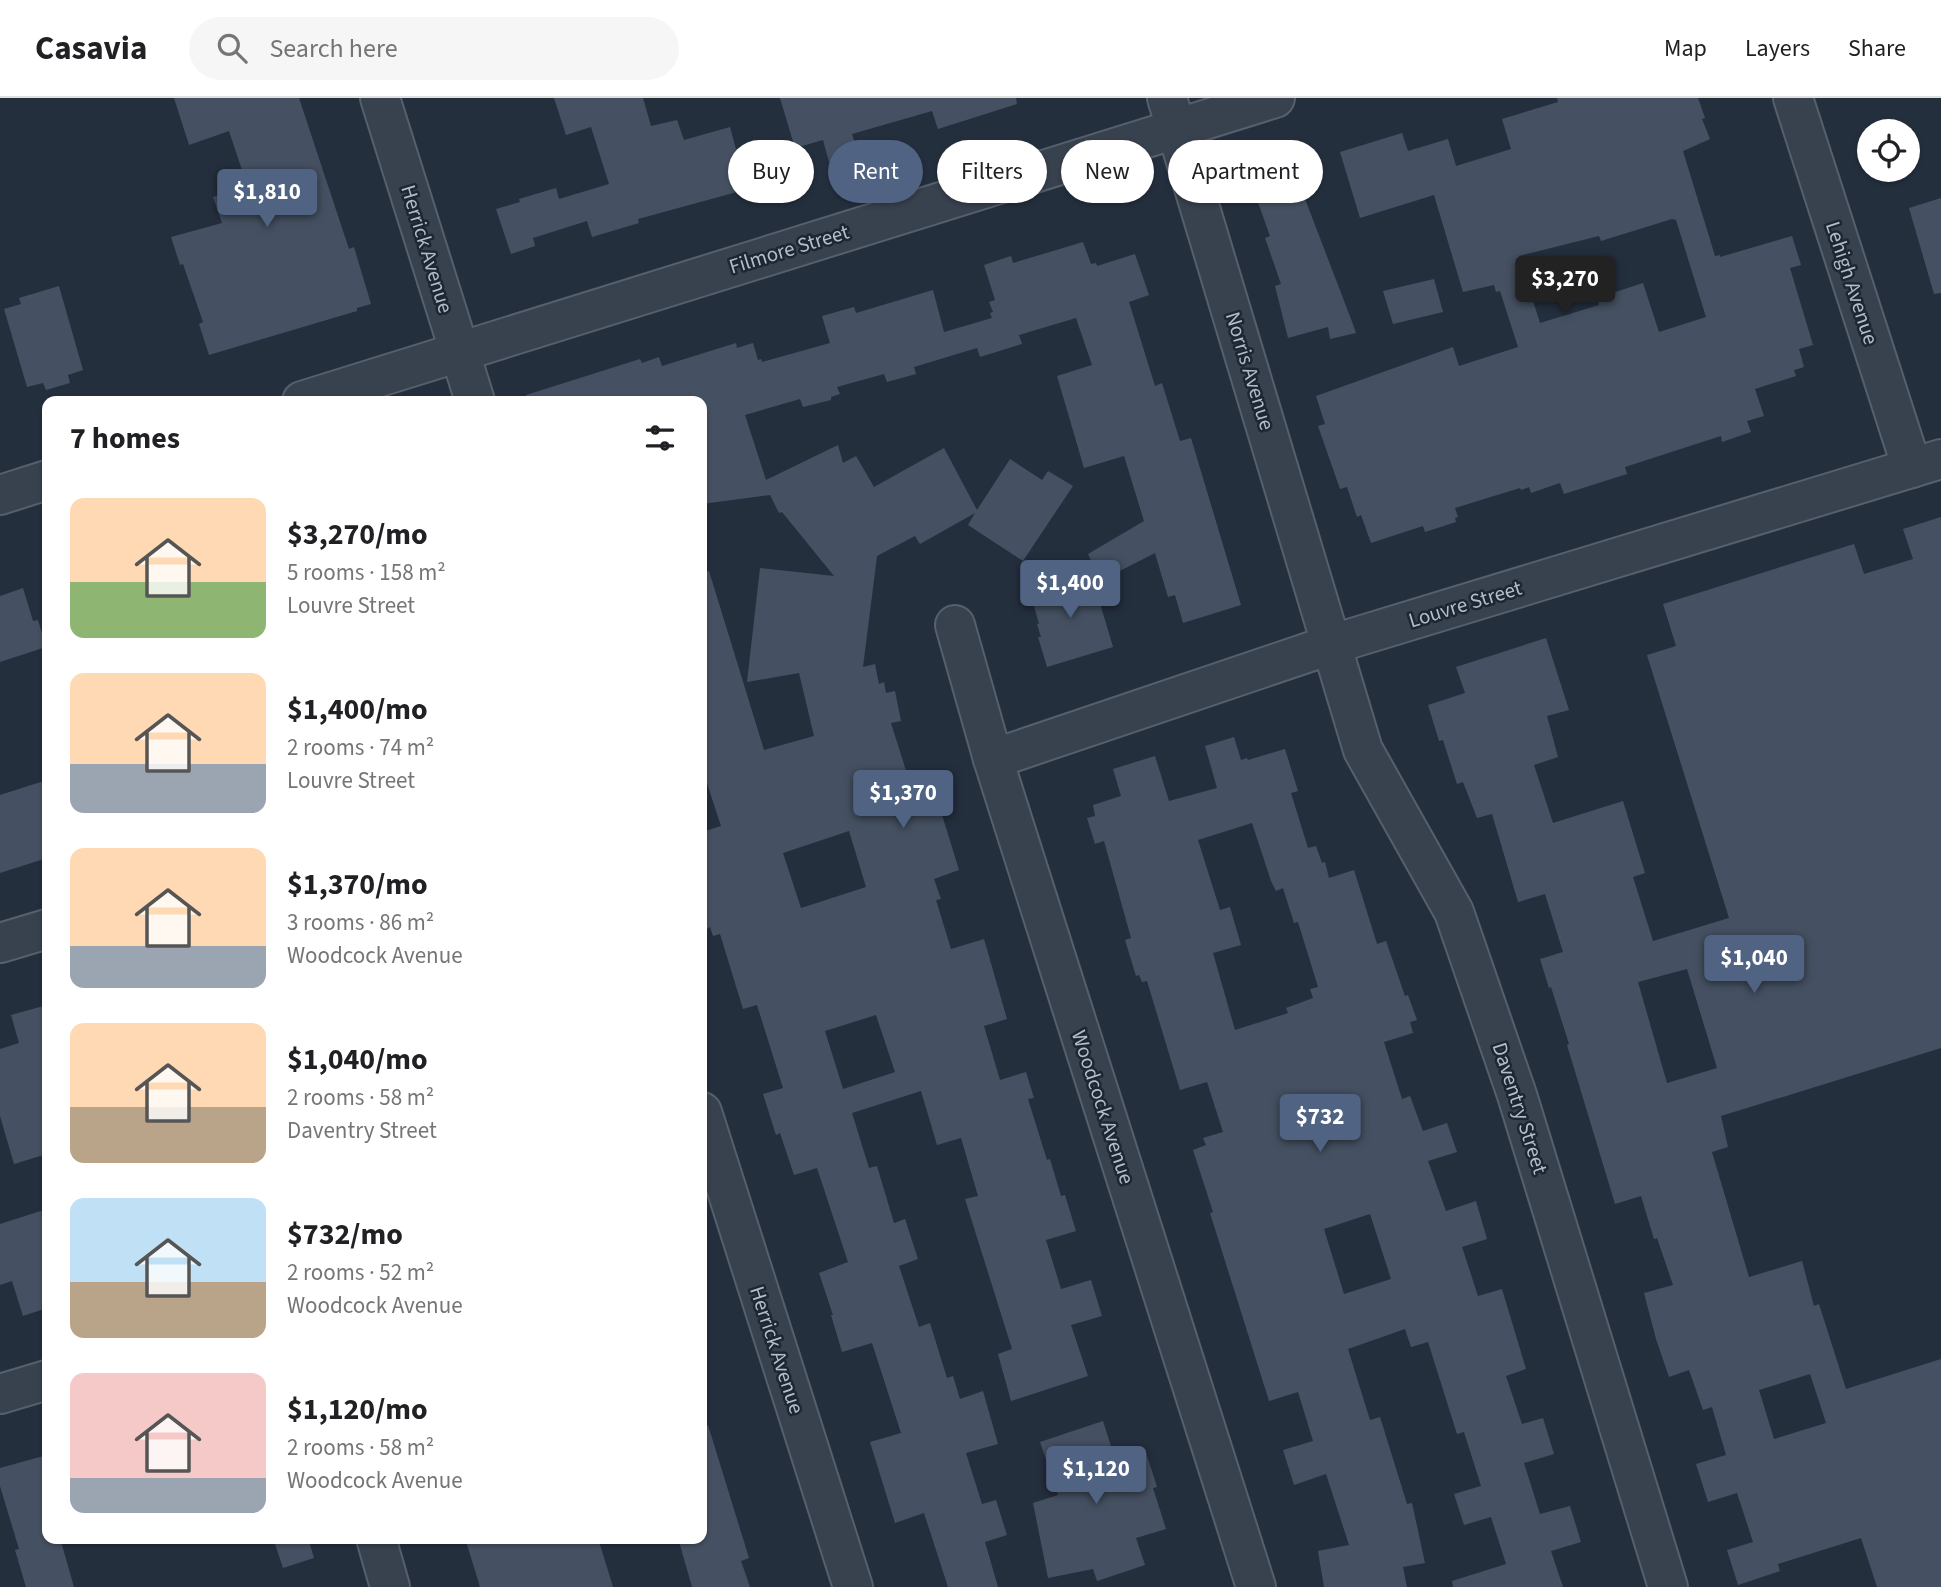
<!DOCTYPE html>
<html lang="en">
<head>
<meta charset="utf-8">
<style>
  body { margin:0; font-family:"Source Sans 3",sans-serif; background:#f6f6f6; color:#202124; height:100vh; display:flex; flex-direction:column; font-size:26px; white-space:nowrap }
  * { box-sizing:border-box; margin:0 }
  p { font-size:23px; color:#757577 }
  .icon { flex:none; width:38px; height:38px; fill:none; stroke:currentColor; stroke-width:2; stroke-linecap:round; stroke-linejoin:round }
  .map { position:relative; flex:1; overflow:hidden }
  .sheet { position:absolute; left:42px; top:298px; width:665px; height:1148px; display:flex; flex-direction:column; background:#fff; border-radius:14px; box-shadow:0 2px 5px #0004 }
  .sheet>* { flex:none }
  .guide { position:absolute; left:728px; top:42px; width:665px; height:63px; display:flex; gap:14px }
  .fabs { position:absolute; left:1857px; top:21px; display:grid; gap:14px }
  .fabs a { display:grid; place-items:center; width:63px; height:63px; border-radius:50%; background:#fff; box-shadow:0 2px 5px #0004; font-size:35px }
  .price { position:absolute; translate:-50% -60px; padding:0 16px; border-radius:7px; background:#506383; color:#fff; font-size:23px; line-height:46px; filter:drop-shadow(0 2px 4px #0008) }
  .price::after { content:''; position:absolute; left:50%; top:42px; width:21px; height:16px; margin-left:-10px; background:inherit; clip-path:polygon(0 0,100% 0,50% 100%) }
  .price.active { background:#222; color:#fff }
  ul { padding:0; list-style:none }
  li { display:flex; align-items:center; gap:21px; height:175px; padding:0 28px }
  li span { display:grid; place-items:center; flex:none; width:196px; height:140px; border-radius:14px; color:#555 }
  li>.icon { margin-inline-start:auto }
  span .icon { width:84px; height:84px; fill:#fffc; stroke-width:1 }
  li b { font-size:30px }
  h2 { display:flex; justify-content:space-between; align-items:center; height:84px; padding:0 28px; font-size:30px }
  .tag { padding:0 24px; border-radius:32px; background:#fff; box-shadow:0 2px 5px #0004; font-size:24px; line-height:63px }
  .tag.active { background:#506383; color:#fff }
  header { display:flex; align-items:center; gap:42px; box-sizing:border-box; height:98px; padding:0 35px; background:#fff; border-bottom:2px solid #e0e0e0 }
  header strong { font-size:33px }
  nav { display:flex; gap:38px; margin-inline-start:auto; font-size:24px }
  .search { width:490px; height:63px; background:#f6f6f6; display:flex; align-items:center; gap:18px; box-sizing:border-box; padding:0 24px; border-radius:38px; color:#757577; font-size:26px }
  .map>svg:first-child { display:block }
</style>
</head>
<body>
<header>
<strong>Casavia</strong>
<div class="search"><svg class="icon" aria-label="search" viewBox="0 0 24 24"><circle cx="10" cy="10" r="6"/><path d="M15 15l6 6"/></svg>Search here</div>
<nav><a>Map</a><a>Layers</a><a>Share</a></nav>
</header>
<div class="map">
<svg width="1941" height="1489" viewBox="0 0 1941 1489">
  <rect width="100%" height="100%" fill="#242f3e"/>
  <!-- building -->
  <g fill="#455162" fill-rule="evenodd">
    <path d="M174 0H299L349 151 354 149 371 206 357 210V213L209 257 199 226 203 224 183 166 180 167 171 139 222 125 213 99 247 87 229 33 189 47Z"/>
    <path d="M554 0H643L651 28 677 22 684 42 730 29 738 59 767 50 775 78 747 86 748 91 638 121 639 125 592 139 587 123 533 140 535 148 511 156 496 111 520 104 519 101 556 90 559 101 609 86 591 29 566 37Z"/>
    <path d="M780 0H1016L1017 6 938 31 932 13 852 36 858 55 829 64 823 42 795 50Z"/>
    <path d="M1557 0H1698L1705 20 1702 21 1710 41 1683 53 1715 158 1720 157V159L1792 138 1801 167 1790 170 1813 247 1799 251 1804 269 1794 272 1796 278 1755 291 1764 318 1747 323 1751 334 1722 344 1721 338 1625 369 1627 376 1564 396 1560 385 1531 395 1529 389 1521 392 1520 390 1455 410 1458 419 1455 420 1456 424 1425 434 1423 428 1371 445 1361 417 1357 419 1347 389 1340 391 1318 328 1325 326 1316 298 1453 249 1459 268 1518 249 1500 193 1496 194 1494 187 1463 194 1434 97 1360 120 1340 54 1402 35 1408 53 1448 41 1456 68 1511 51 1502 21 1558 4ZM1672 121 1676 122 1706 219 1659 234 1643 185 1597 200 1599 207 1540 225 1519 158 1599 138 1601 143Z"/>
    <path d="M1292 67 1351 221 1356 235 1330 241 1328 229 1288 240 1275 188 1281 186 1265 140 1270 138 1250 82Z"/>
    <path d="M1941 100V195L1934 196 1909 110Z"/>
    <path d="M1083 144 1091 166 1096 165 1097 168 1135 156 1149 197 1129 204 1155 288 1162 285 1180 343 1191 340 1241 507 1183 525 1175 497 1168 499 1155 455 1100 483 1088 456 1144 423 1124 358 1084 370 1057 278 1092 267 1076 220 1019 237 1022 246 980 259 977 250 914 269 916 276 887 284 884 276 837 289 840 296 831 299V302L803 309 800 301 745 317 766 382 838 347 843 365 856 358 874 389 944 350 977 412 1010 361 1042 382 1048 373 1073 388 1023 463 968 427 975 415 920 446 915 438 877 458 863 569 875 566 879 586 884 584 886 595 895 593 901 623 891 625 909 682 933 674 943 705 939 707 959 772 934 781 941 801 936 802 951 851 984 841 1007 921 984 928 1000 982 1026 974 1034 1000 1028 1001 1047 1062 1050 1061 1061 1098 1065 1097 1076 1133 1046 1142 1061 1191 1091 1182 1102 1218 1071 1227 1088 1278 1011 1303 998 1256 1012 1251 965 1101 978 1098 961 1040 937 1047 921 993 852 1015 869 1070 877 1068 894 1125 905 1121 918 1161 899 1168 919 1229 930 1225 947 1280 953 1278 960 1301 983 1293 998 1346 966 1355 982 1406 996 1402 1007 1437 985 1444 998 1489H948L924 1415 895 1425 870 1344 901 1335 872 1245 842 1254 831 1217H833L819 1175 848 1164 817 1070 794 1077 780 1035 776 1037 763 996 783 990 757 907 743 911 720 836 713 838 710 829 707 831 702 813V734L721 728 702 670V474L709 473 764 652 814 638 799 575 747 584 760 470 834 478 782 414 779 415 770 397 702 406V303H527L526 297 640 261 642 265 659 259 662 268 736 245 737 250 753 245 758 262 761 261 762 264 830 245 822 218 854 209 856 215 933 192 944 234 992 220 990 215 993 214 989 204 995 202 984 167 1011 158 1013 165ZM849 733 866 789 801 810 783 755ZM876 917 895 974 843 991 825 933Z"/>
    <path d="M1434 181 1443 214 1393 226 1383 193Z"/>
    <path d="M59 188 83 272 68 277 70 285 46 292 43 285 27 289 4 211 21 206 19 200Z"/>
    <path d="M1941 419V950L1721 1018 1728 1049 1712 1054 1749 1179 1802 1163 1814 1208 1819 1206 1846 1291 1941 1261V1489H1877L1861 1440 1778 1466 1780 1473 1738 1487 1727 1452 1753 1444 1737 1395 1708 1404 1696 1366 1726 1357 1712 1309 1703 1312 1689 1272 1669 1279 1656 1241 1644 1195 1673 1187 1657 1140 1654 1141 1641 1098 1615 1106 1567 947 1569 946 1551 889 1549 890 1540 861 1563 854 1545 796 1518 804 1492 716 1477 720 1463 684 1457 686 1443 642 1439 643 1428 607 1465 595 1456 569 1546 540 1569 612 1547 618 1558 659 1534 667 1553 725 1623 703 1645 775 1633 779 1653 843 1729 820 1647 557 1676 548 1663 506 1854 446 1864 476 1913 461 1903 431ZM1687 871 1717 970 1667 985 1638 884ZM1810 1276 1826 1325 1774 1341 1759 1292Z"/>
    <path d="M1091 475 1113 549 1047 569 1038 539H1041L1037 526H1039L1030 494Z"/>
    <path d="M23 490 33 523 38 522 46 549 0 564V498Z"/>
    <path d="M1234 639 1241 662 1247 660 1248 662 1285 651 1298 693 1291 695 1308 750 1316 748 1322 765 1325 764 1329 780 1354 772 1377 846 1386 843 1405 898 1408 897 1417 922 1410 924 1413 935 1384 944 1402 1001 1410 998 1423 1033 1447 1025 1457 1054 1428 1063 1446 1113 1476 1103 1487 1141 1462 1149 1478 1198 1502 1191 1526 1271 1506 1278 1522 1326 1543 1320 1554 1356 1524 1365 1540 1416 1570 1408 1581 1444 1551 1453 1563 1489H1453L1452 1483 1506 1466 1491 1419 1464 1427 1454 1396 1481 1388 1464 1334 1457 1336 1428 1244 1411 1249 1405 1231 1348 1251 1370 1322 1380 1319 1407 1406 1412 1405 1425 1465 1403 1469 1407 1489H1324L1318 1453 1349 1447 1326 1376 1294 1387 1283 1352 1313 1343 1298 1294 1269 1303 1210 1115 1213 1114 1193 1052 1206 1047 1203 1040 1223 1034 1207 984 1180 992 1147 883 1142 884 1139 877 1136 878 1125 842 1131 840 1104 743 1095 746 1087 720 1095 718 1093 707 1121 698 1113 671 1155 658 1169 703 1217 690 1205 648ZM1252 725 1271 783 1276 793 1283 790 1294 825 1298 824 1318 889 1310 891 1313 900 1286 910 1288 915 1235 932 1213 855 1241 847 1230 809 1220 812 1198 742ZM1370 1116 1391 1181 1344 1196 1324 1131Z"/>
    <path d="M47 682V760L0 775V697Z"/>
    <path d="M47 907V1056L14 1066 0 1018V951L19 945 11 917Z"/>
    <path d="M47 1111V1210L23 1218 12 1183 0 1187V1126Z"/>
    <path d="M1103 1323 1115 1361 1145 1351 1157 1389 1153 1390 1166 1431 1136 1440 1145 1467 1097 1483 1093 1471 1048 1480 1033 1405 1058 1397 1040 1344Z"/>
    <path d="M708 1327 749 1460 741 1463 750 1489H692L678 1440H702V1328Z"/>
    <path d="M47 1357V1440H60L74 1489H26L15 1452 19 1451 0 1388V1370Z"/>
    <path d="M273 1440H308L314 1460 283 1470Z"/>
    <path d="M465 1440H598L613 1489H480Z"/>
  </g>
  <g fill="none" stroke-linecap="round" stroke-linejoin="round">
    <defs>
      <g id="minor">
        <path d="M380 0 475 303"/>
        <path d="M1167 0 1363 652 1454 814 1517 997 1668 1489"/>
        <path d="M1793 0 1912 370"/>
        <path d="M302 303 1275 0"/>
        <path d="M0 397 47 382"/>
        <path d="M955 527 993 661 1256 1489"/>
        <path d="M993 661 1333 546 1941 361"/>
        <path d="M0 845 47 831"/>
        <path d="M702 1014 853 1489"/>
        <path d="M0 1296 47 1282"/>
        <path d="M376 1440 390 1489"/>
      </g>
    </defs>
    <!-- minor casing -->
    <use href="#minor" stroke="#565f6c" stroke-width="42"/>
    <!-- minor -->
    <use href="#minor" stroke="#38414e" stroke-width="38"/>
  </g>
  <g text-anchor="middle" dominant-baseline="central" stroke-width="5" stroke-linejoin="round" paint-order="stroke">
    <!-- street labels -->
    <g font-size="21" fill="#b4bcc9" stroke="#1d2633">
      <text transform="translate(427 151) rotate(73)">Herrick Avenue</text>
      <text transform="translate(789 151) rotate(-17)">Filmore Street</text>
      <text transform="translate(1852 185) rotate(72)">Lehigh Avenue</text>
      <text transform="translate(1250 273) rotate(73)">Norris Avenue</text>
      <text transform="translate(1465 506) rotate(-17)">Louvre Street</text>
      <text transform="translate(1103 1009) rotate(72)">Woodcock Avenue</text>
      <text transform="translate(1520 1010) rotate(72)">Daventry Street</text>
      <text transform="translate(777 1252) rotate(72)">Herrick Avenue</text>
    </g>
  </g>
</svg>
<div class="fabs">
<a><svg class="icon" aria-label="locate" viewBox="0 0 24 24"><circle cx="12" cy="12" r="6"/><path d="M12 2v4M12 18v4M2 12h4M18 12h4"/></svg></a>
</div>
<b class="price" style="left:267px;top:131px">$1,810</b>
<b class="price active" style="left:1565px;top:218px">$3,270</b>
<b class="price" style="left:1070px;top:522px">$1,400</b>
<b class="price" style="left:903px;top:732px">$1,370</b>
<b class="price" style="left:1754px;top:897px">$1,040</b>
<b class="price" style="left:1320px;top:1056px">$732</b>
<b class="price" style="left:1096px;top:1408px">$1,120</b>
<div class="guide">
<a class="tag">Buy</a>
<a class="tag active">Rent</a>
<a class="tag">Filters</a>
<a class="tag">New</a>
<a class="tag">Apartment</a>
</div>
<section class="sheet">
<h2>7 homes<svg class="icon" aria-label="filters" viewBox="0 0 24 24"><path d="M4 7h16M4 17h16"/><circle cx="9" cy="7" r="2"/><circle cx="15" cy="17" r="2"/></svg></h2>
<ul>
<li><span style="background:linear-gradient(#ffd9b3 60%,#8fb573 0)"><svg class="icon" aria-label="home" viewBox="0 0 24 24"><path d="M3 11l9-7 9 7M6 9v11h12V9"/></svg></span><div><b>$3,270/mo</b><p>5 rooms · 158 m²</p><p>Louvre Street</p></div></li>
<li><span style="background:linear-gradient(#ffd9b3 65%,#9aa5b1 0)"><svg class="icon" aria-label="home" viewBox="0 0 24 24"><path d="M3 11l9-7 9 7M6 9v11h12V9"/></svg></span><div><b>$1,400/mo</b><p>2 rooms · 74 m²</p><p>Louvre Street</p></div></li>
<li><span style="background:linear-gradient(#ffd9b3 70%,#9aa5b1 0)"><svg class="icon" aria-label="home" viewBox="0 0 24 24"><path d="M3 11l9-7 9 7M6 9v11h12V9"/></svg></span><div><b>$1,370/mo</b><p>3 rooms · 86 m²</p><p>Woodcock Avenue</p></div></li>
<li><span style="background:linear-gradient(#ffd9b3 60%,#b9a48a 0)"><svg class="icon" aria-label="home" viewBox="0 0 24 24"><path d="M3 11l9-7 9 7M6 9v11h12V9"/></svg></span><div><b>$1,040/mo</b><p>2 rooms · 58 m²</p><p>Daventry Street</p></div></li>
<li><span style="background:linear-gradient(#bfe0f5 60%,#b9a48a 0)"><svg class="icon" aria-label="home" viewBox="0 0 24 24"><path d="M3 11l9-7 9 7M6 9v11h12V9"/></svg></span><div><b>$732/mo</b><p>2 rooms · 52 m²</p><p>Woodcock Avenue</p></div></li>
<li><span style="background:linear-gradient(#f6c9c9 75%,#9aa5b1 0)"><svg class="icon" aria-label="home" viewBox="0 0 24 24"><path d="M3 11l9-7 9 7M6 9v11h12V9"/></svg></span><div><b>$1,120/mo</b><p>2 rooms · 58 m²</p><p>Woodcock Avenue</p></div></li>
</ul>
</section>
</div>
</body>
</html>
